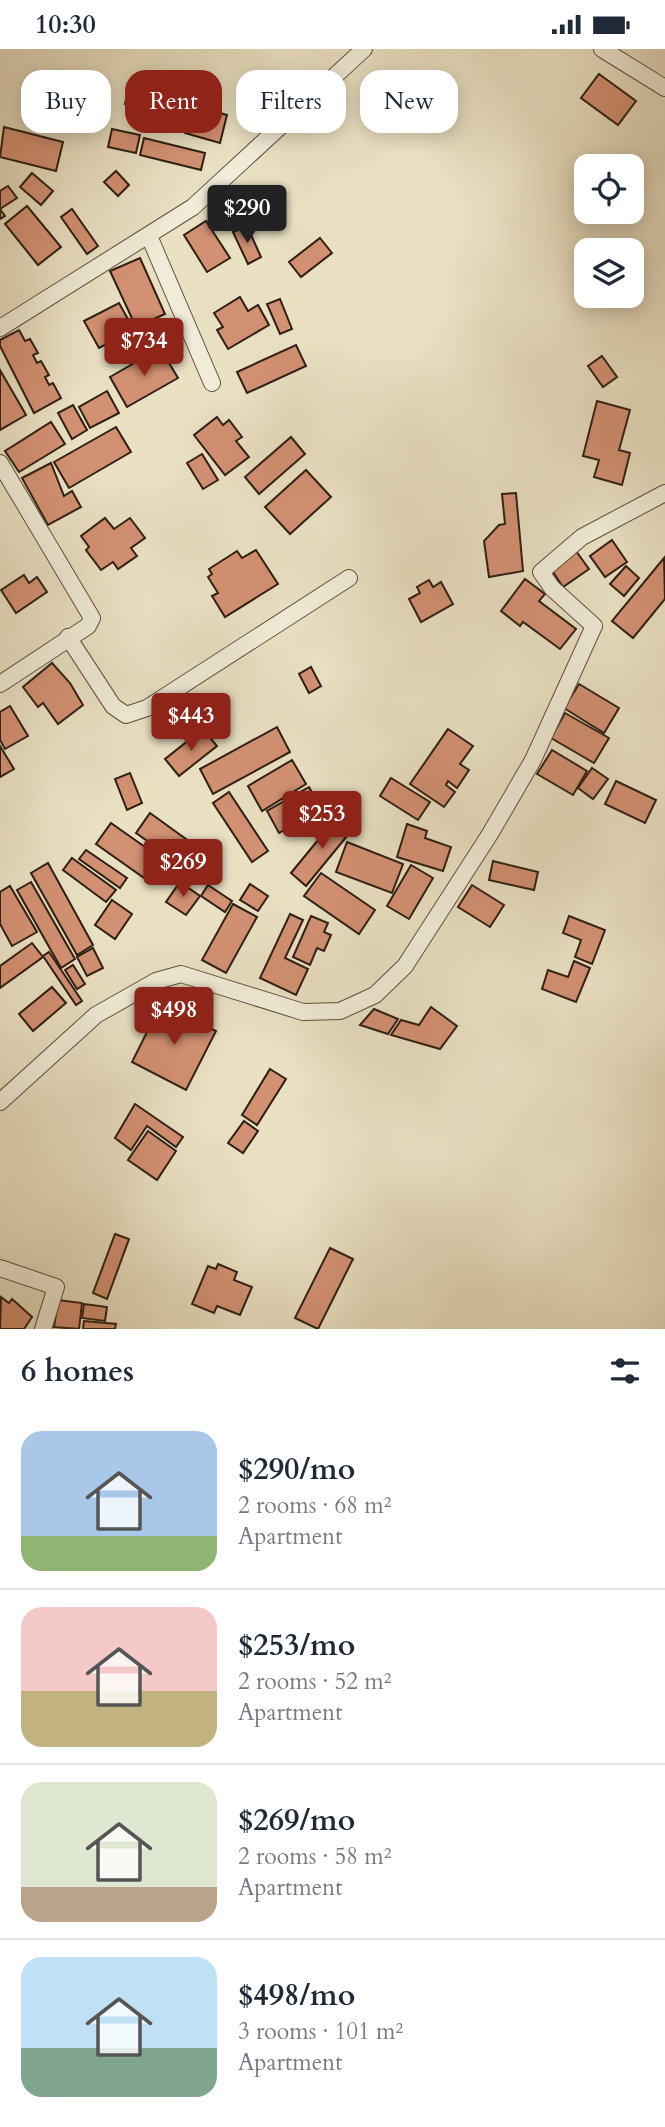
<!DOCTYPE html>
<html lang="en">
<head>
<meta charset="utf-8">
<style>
  body { margin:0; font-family:Cardo,serif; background:#f2f2f3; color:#1f2937; height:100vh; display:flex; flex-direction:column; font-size:26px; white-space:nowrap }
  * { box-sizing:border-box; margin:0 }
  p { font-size:23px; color:#747a83 }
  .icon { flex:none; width:38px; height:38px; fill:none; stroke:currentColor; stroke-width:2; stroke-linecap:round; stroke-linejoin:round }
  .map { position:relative; height:1280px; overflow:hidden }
  .sheet { display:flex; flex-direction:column; background:#fff; flex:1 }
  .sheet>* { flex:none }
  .guide { position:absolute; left:21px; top:21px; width:623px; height:63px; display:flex; gap:14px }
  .tools { position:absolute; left:574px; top:105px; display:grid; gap:14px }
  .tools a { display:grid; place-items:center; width:70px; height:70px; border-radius:14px; background:#fff; box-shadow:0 4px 18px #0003; font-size:35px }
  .price { position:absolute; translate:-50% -60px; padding:0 16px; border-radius:7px; background:#8f2418; color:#fff; font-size:23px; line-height:46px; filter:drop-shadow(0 2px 4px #0008) }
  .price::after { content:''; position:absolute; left:50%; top:42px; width:21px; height:16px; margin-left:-10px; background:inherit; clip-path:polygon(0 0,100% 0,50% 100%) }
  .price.on { background:#222; color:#fff }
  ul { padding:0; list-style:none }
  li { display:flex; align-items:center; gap:21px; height:175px; padding:0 21px }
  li+li { border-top:2px solid #e0e1e3 }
  li span { display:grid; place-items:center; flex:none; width:196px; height:140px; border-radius:21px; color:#555 }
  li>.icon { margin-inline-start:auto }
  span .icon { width:84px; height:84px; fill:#fffc; stroke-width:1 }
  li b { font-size:30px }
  h2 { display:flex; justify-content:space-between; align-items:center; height:84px; padding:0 21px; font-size:30px }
  .tag { padding:0 24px; border-radius:21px; background:#fff; box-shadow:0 4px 18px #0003; font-size:24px; line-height:63px }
  .tag.on { background:#8f2418; color:#fff }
  .status { display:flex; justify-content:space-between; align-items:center; height:49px; padding:0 35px; background:#fff; direction:ltr }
  .status svg { height:19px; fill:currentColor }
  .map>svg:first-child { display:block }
</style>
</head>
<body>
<div class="status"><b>10:30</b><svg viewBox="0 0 49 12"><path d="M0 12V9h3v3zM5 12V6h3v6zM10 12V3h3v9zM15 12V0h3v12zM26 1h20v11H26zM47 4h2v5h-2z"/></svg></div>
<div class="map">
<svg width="665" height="1280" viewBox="0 0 665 1280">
  <rect width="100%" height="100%" fill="#eae1c3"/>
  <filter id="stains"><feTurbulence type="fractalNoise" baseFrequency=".00286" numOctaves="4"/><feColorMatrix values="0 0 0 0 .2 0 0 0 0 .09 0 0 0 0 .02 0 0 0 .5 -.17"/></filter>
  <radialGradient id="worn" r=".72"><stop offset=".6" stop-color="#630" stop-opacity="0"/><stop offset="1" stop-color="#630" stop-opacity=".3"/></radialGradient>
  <!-- building -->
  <g fill="#d39173" stroke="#2e1f12" stroke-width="2">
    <path d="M599 25 636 52 618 76 581 49Z"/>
    <path d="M128 41 146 45 142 59 125 55Z"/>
    <path d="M150 47 185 54 180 81 144 74Z"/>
    <path d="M192 56 227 66 220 94 185 84Z"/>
    <path d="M4 78 63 93 56 122 0 108Z"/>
    <path d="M112 80 140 86 136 104 108 98Z"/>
    <path d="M144 89 205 104 201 121 140 106Z"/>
    <path d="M116 122 129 136 118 147 104 133Z"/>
    <path d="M32 124 53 142 41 156 20 138Z"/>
    <path d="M586 130V149L584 151 575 140Z"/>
    <path d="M8 137 17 149 0 160 5 167 0 170V142Z"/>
    <path d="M232 143 247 173 234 180 218 150Z"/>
    <path d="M27 157 61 198 38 216 5 175Z"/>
    <path d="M72 160 98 197 87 205 61 168Z"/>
    <path d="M206 172 230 209 207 223 184 186Z"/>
    <path d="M247 177 261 208 248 215 233 183Z"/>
    <path d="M320 189 332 204 301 228 289 213Z"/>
    <path d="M140 209 165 265 136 278 110 222Z"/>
    <path d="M240 248 248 262 258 256 269 276 228 300 217 281 223 278 214 264Z"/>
    <path d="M280 250 292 280 280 285 267 255Z"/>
    <path d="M119 254 134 281 99 299 84 272Z"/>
    <path d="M19 281 25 292 30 290 38 304 33 306 37 314 41 312 49 326 45 328 49 336 53 334 61 349 34 364 0 297V291Z"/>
    <path d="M296 296 306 317 247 344 237 323Z"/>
    <path d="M160 299 178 329 127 358 110 328Z"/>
    <path d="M602 307 617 328 603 338 588 317Z"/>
    <path d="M0 321 26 366 0 381Z"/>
    <path d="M107 342 119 364 90 379 79 358Z"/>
    <path d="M597 352 630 361 619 401 630 404 622 436 594 428 599 411 583 407Z"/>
    <path d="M73 356 87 381 72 390 58 364Z"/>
    <path d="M217 368 223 376 229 371 242 388 236 392 249 408 225 426 194 386Z"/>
    <path d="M51 373 65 395 19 423 5 402Z"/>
    <path d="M116 378 131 403 69 439 54 413Z"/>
    <path d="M291 388 305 405 259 445 245 428Z"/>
    <path d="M202 405 218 431 203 440 187 414Z"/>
    <path d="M51 414 64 447 72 442 81 458 48 476 22 429Z"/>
    <path d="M306 421 331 448 290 485 265 458Z"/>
    <path d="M516 444 523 522 489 528 484 492 499 476 505 475 502 445Z"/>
    <path d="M105 469 114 480 130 469 145 489 131 499 137 507 118 520 113 513 101 521 86 501 89 498 81 487Z"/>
    <path d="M612 491 627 513 605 528 590 507Z"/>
    <path d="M256 501 278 535 225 568 212 547 218 544 208 528 212 525 209 520 237 502 242 509Z"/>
    <path d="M576 502 589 520 563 538 551 520Z"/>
    <path d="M664 509 665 550 633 589 612 572Z"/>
    <path d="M626 517 639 529 624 547 610 535Z"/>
    <path d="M24 526 29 534 37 528 47 543 16 564 1 541Z"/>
    <path d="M525 530 545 545 539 552 576 580 560 600 523 573 520 577 501 562Z"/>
    <path d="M429 531 433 538 441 533 453 555 421 573 409 550 420 544 417 538Z"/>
    <path d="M52 614 70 634 83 656 58 675 43 654 38 658 23 638Z"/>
    <path d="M311 618 321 637 309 644 299 625Z"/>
    <path d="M579 635 619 659 604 684 564 659Z"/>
    <path d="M10 657 28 687 5 700 0 691V663Z"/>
    <path d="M565 664 609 689 594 714 551 689Z"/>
    <path d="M277 678 290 703 213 745 200 720Z"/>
    <path d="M203 680 217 697 179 727 165 710Z"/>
    <path d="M448 680 473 697 460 715 469 721 457 739 448 732 446 736 455 743 444 758 410 735Z"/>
    <path d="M0 697 14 720 0 728Z"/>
    <path d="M552 701 587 722 573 746 537 725Z"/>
    <path d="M292 711 306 735 262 762 248 737Z"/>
    <path d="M592 719 608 730 593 750 578 739Z"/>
    <path d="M130 724 142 754 127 761 115 730Z"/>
    <path d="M391 729 430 753 418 771 380 747Z"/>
    <path d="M616 732 656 751 645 774 605 755Z"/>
    <path d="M309 738 321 760 279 784 267 762Z"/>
    <path d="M229 743 268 802 252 813 213 754Z"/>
    <path d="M150 764 190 793 176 812 136 784Z"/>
    <path d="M337 768 352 781 306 837 291 824Z"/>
    <path d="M111 774 162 810 147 831 96 795Z"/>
    <path d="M407 775 427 782 425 789 451 798 443 822 397 808Z"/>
    <path d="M347 793 403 815 392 844 336 823Z"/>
    <path d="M86 801 127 829 120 839 79 810Z"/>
    <path d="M72 809 116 841 106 853 63 821Z"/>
    <path d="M493 812 538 823 534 841 489 831Z"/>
    <path d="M48 814 93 896 77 906 31 824Z"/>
    <path d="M411 816 433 829 409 870 387 857Z"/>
    <path d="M321 824 375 861 359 885 304 847Z"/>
    <path d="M31 833 75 910 61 919 17 841Z"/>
    <path d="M180 833 200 847 186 866 166 853Z"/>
    <path d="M250 835 268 847 258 862 240 851Z"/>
    <path d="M208 836 232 852 225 863 201 847Z"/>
    <path d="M472 836 504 856 490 878 458 858Z"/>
    <path d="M10 837 37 883 12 897 0 875V843Z"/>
    <path d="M112 851 132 865 115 890 95 876Z"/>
    <path d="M233 855 257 868 226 924 202 911Z"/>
    <path d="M290 865 303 871 285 909 308 920 296 946 260 929Z"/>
    <path d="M311 867 328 874 324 883 331 886 324 902 317 899 310 916 293 908Z"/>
    <path d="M569 867 605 881 592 915 575 908 581 891 563 884Z"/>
    <path d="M32 894 43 908 0 939V917Z"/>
    <path d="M93 899 103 919 87 927 77 908Z"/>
    <path d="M49 903 82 952 76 956 43 907Z"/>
    <path d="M574 912 590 919 576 953 542 940 548 921 568 928Z"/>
    <path d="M73 916 85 935 77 940 65 921Z"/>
    <path d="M52 938 66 954 33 982 19 965Z"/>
    <path d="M161 955 216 982 186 1041 132 1013Z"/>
    <path d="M431 958 457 977 440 1000 391 986 401 971 419 976Z"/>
    <path d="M374 960 398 970 388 985 360 976Z"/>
    <path d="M270 1020 286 1030 257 1076 242 1066Z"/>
    <path d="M135 1055 183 1088 176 1098 147 1077 131 1101 115 1089Z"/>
    <path d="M244 1072 258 1082 243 1104 228 1094Z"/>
    <path d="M148 1082 176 1102 157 1131 128 1111Z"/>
    <path d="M115 1185 129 1190 107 1250 93 1244Z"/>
    <path d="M330 1199 353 1210 318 1280 295 1269Z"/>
    <path d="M218 1215 237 1223 234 1231 252 1238 240 1266 217 1257 214 1264 192 1255 208 1217 216 1220Z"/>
    <path d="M1 1248 9 1254 12 1250 32 1268 24 1280H0Z"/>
    <path d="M58 1251 82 1254 79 1280 54 1278Z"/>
    <path d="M84 1255 107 1258 105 1272 82 1269Z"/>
    <path d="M84 1272 116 1275 115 1280H83Z"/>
  </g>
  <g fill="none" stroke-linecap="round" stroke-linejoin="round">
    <defs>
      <g id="minor">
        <path d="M602 0 665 39"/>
        <path d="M149 187 212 334"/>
        <path d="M0 279 193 158 364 0"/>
        <path d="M0 414 92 569 88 577 0 635"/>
        <path d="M68 588 113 657 126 666 147 659 349 529"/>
        <path d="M0 1053 96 966 156 932 181 925 303 963 340 962 375 946 405 917 490 785 533 711 594 577 552 539 541 523 582 488 665 444"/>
        <path d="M0 1219 56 1238 43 1280"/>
      </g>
    </defs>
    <!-- minor casing -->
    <use href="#minor" stroke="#5d503e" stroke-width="18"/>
    <!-- minor -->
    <use href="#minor" stroke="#f1ecd8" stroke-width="16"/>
  </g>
  <rect width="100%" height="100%" filter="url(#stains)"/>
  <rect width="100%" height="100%" fill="url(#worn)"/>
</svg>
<div class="tools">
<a><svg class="icon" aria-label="locate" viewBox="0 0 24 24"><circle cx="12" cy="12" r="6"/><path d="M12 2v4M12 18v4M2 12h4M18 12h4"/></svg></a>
<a><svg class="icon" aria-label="layers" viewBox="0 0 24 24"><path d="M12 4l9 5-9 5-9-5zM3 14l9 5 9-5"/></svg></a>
</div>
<b class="price on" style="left:247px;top:196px">$290</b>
<b class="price" style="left:144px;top:329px">$734</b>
<b class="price" style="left:191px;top:704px">$443</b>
<b class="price" style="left:322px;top:802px">$253</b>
<b class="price" style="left:183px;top:850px">$269</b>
<b class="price" style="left:174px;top:998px">$498</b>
<div class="guide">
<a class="tag">Buy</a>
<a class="tag on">Rent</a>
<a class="tag">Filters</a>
<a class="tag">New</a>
</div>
</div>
<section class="sheet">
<h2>6 homes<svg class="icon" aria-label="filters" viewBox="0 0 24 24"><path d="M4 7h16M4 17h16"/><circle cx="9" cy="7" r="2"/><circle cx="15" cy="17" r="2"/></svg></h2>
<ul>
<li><span style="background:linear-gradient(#a9c7e8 75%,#8fb573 0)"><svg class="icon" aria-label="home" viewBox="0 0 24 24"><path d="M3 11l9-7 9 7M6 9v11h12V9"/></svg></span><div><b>$290/mo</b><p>2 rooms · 68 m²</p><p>Apartment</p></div></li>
<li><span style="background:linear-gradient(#f6c9c9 60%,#c2b280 0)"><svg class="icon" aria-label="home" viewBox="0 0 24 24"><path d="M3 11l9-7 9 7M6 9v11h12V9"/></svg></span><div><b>$253/mo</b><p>2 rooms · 52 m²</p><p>Apartment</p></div></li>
<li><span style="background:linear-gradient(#dfe7d0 75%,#b9a48a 0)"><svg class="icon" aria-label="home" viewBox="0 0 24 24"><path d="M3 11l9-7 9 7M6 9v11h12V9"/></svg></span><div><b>$269/mo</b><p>2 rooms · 58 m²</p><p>Apartment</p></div></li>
<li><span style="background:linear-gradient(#bfe0f5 65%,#7fa58c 0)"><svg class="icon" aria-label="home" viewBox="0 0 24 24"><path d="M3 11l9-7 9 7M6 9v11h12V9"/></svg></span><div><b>$498/mo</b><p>3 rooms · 101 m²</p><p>Apartment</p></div></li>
</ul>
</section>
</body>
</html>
